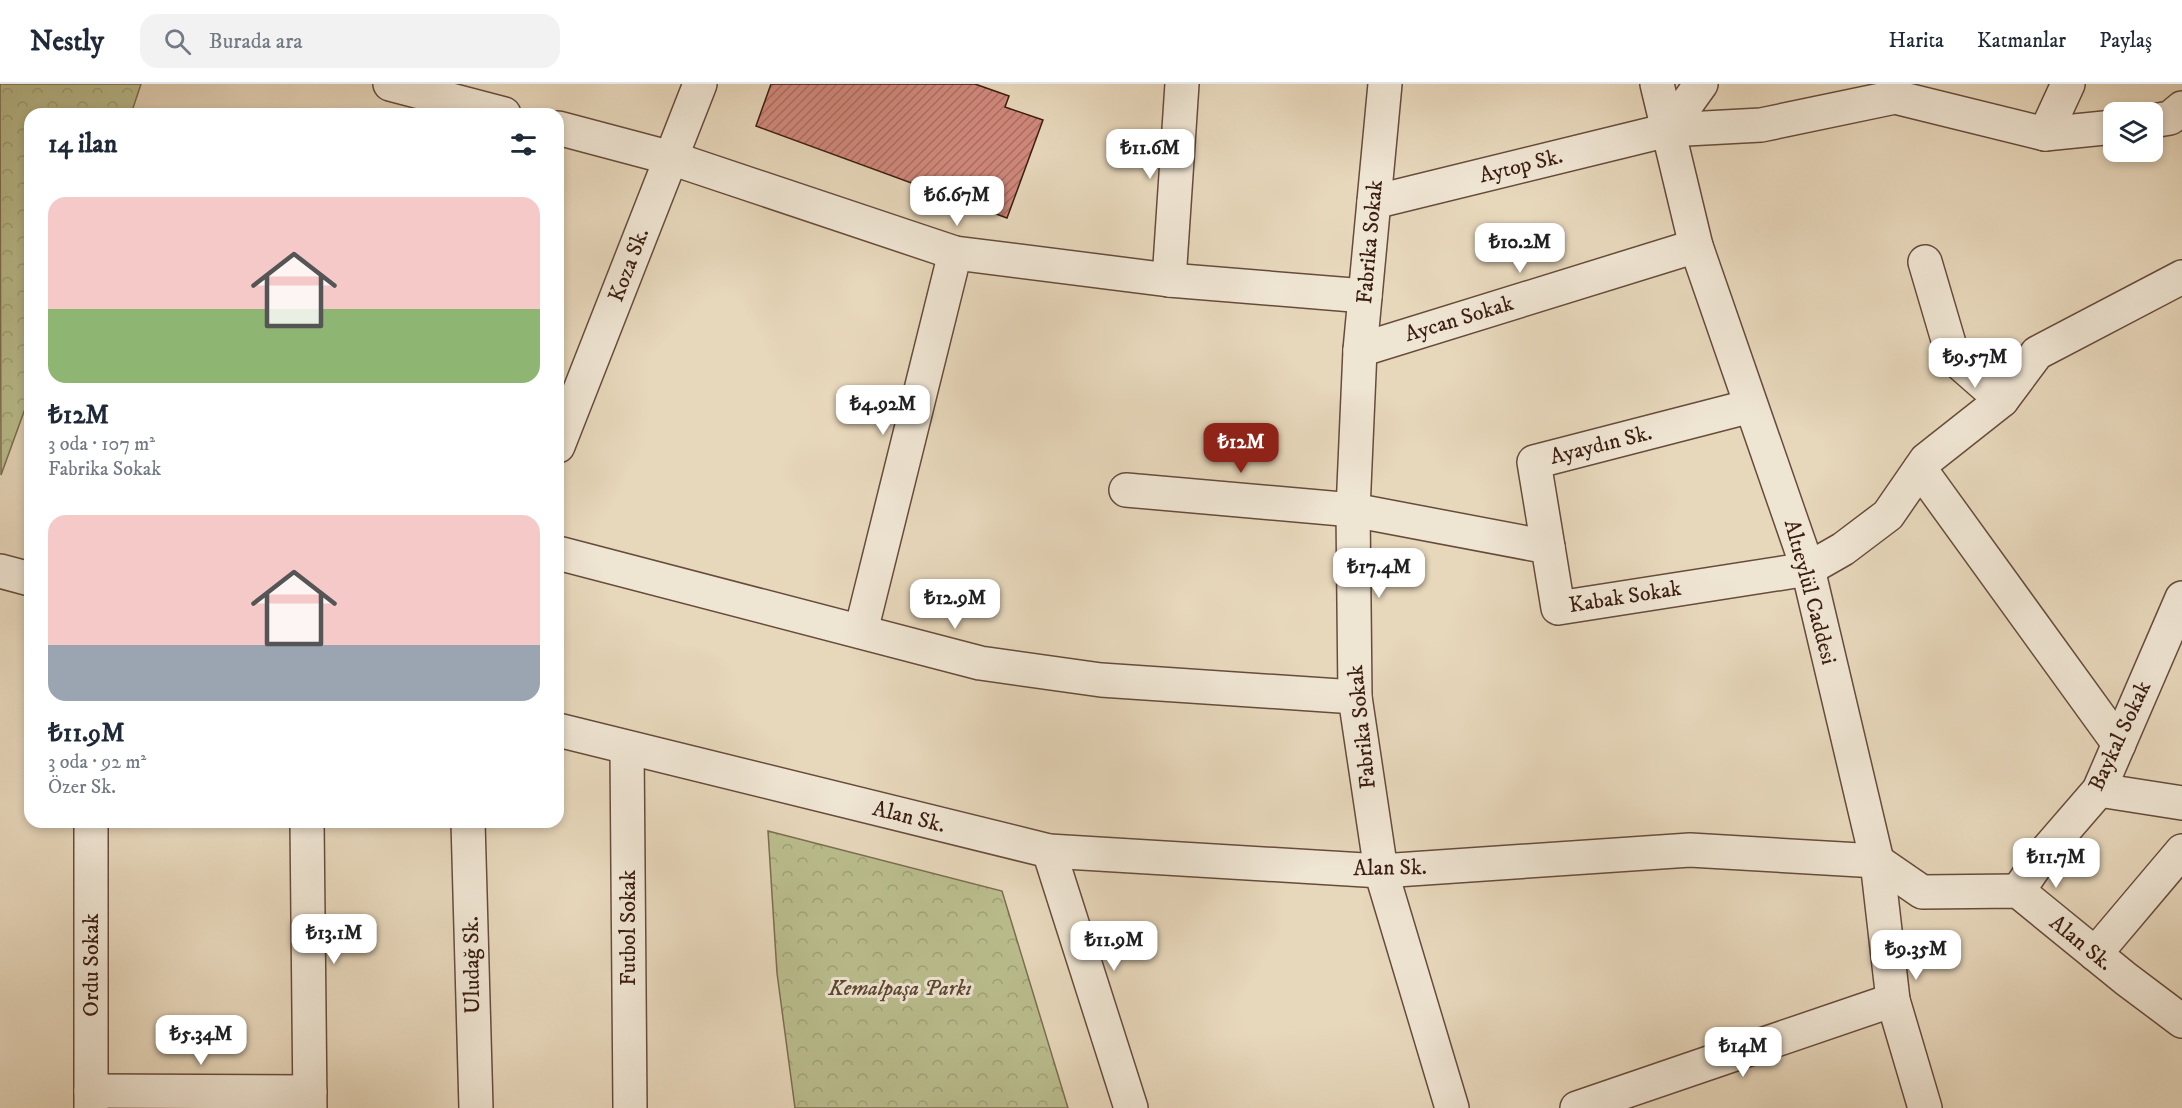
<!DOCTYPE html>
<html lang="tr">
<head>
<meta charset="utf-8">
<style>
  body { margin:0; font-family:"IM FELL DW Pica",serif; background:#f2f2f3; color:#1f2937; height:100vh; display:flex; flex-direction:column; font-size:22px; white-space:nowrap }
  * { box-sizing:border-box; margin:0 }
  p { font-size:20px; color:#747a83 }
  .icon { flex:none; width:33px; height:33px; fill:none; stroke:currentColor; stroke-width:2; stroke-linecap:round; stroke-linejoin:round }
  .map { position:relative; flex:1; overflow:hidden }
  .sheet { position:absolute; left:24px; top:24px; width:540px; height:720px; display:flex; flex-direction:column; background:#fff; border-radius:18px; box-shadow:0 3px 9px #0003 }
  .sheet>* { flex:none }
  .tools { position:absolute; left:2103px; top:18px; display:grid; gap:12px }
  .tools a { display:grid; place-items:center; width:60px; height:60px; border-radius:12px; background:#fff; box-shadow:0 3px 9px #0003; font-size:30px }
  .price { position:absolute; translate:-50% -51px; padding:0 14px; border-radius:12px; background:#fff; color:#222; font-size:20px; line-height:39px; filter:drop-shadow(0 2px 3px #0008) }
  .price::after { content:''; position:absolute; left:50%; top:36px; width:18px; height:14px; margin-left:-9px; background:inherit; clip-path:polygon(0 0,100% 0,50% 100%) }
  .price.current { background:#8f2418; color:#fff }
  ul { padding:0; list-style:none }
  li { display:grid; align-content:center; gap:12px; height:318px; padding:0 24px }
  li span { display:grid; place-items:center; height:186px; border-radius:18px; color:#555 }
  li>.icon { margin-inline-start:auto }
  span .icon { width:108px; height:108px; fill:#fffc; stroke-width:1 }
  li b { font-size:26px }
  h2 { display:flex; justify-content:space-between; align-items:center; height:72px; padding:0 24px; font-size:26px }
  header { display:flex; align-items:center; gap:36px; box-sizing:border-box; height:84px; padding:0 30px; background:#fff; border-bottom:2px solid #e0e1e3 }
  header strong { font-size:28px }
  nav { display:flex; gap:33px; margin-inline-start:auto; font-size:21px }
  .search { width:420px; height:54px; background:#f2f2f3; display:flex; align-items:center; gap:15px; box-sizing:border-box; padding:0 21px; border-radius:18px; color:#747a83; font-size:22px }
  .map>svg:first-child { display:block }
</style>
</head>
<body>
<header>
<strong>Nestly</strong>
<div class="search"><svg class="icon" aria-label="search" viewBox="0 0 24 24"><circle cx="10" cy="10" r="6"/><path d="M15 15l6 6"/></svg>Burada ara</div>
<nav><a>Harita</a><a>Katmanlar</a><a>Paylaş</a></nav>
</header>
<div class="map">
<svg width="2182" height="1024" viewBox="0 0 2182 1024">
  <defs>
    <pattern id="forest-crowns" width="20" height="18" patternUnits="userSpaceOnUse" patternTransform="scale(1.5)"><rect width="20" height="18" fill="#babd8d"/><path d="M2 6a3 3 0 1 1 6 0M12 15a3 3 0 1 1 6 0" fill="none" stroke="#a1a279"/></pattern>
    <pattern id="building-hatch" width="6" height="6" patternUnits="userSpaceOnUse" patternTransform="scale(1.5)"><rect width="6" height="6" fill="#d0887b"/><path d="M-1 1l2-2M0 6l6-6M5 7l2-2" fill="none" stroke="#aa6f63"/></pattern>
  </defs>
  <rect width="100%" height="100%" fill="#e7d7bb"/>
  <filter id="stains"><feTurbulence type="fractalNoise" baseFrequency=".00333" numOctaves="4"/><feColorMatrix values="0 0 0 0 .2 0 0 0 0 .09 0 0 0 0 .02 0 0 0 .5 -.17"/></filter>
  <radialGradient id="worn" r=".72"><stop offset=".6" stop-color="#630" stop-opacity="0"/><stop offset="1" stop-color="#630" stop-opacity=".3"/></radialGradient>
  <!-- forest -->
  <g fill="url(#forest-crowns)" stroke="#7b6e4f" stroke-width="1.5">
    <path d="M0 0H141L131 30H30V311L1 391Z"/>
    <path d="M768 747 1002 807 1068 1024H795L777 889Z"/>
  </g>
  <!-- building -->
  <path fill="url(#building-hatch)" stroke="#3c1e11" stroke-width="1.5" d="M771 0H975L1009 12 1005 23 1043 36 1007 134 756 42Z"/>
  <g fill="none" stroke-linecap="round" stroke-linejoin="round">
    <defs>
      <g id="minor">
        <path d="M390 0 504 30"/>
        <path d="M1385 0 1360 266 1353 426 1355 613 1381 787 1452 1024"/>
        <path d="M1657 0 1696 162 1808 485 1877 777 1893 916 1925 1024"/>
        <path d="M2152 37 2170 34 2182 24"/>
        <path d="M558 44 671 74 955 169 1169 196 1365 212"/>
        <path d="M1668 46 1701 0"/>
        <path d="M2045 50 2068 0"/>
        <path d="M1374 118 1668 46 1761 41 1895 13 2045 50 2114 43"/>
        <path d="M1925 178 1953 273 2002 316"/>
        <path d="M1169 196 1182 0"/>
        <path d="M1360 266 1696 162"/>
        <path d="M558 362 700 0"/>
        <path d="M1920 385 2119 660"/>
        <path d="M1126 406 1353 426 1548 463 1558 524 1808 485 1843 465 1888 431 1926 376 2002 316 2037 269 2182 193"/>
        <path d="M1548 463 1534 378 1751 322"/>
        <path d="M558 469 980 579 1101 596 1355 613"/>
        <path d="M0 487 30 495"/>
        <path d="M861 547 955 169"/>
        <path d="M558 646 1049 767 1381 787 1690 766 1877 777 1922 808 2018 807 2126 895 2182 937"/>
        <path d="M627 664 630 1024"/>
        <path d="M2099 706 2182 719"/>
        <path d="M91 738V1024"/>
        <path d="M307 738 310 1024"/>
        <path d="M468 738 476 1024"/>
        <path d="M1049 767 1131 1024"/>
        <path d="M2018 807 2042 772 2099 706 2182 514"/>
        <path d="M2095 870 2182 767"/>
        <path d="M91 1007 310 1008"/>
        <path d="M1577 1024 1893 916"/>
      </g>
    </defs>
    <!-- minor casing -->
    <use href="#minor" stroke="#674c3c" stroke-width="36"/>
    <!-- minor -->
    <use href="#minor" stroke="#efe5d3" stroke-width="33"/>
  </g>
  <g text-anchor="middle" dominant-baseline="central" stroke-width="6" stroke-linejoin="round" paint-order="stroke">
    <!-- street labels -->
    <g font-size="22" fill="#3c1e11" stroke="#efe5d3">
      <text transform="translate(1521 82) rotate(-14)">Aytop Sk.</text>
      <text transform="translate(1370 158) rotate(-85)">Fabrika Sokak</text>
      <text transform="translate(629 181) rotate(-69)">Koza Sk.</text>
      <text transform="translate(1459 235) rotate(-17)">Aycan Sokak</text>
      <text transform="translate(1601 361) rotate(-14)">Ayaydın Sk.</text>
      <text transform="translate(1810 508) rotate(75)">Altıeylül Caddesi</text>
      <text transform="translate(1625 513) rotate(-9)">Kabak Sokak</text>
      <text transform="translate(1362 643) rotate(-96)">Fabrika Sokak</text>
      <text transform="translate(2120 652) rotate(-65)">Baykal Sokak</text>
      <text transform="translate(909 733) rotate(14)">Alan Sk.</text>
      <text transform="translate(1390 784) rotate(-1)">Alan Sk.</text>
      <text transform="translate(628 844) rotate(-90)">Futbol Sokak</text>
      <text transform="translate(2081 859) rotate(39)">Alan Sk.</text>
      <text transform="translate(91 881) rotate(-90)">Ordu Sokak</text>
      <text transform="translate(472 881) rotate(-91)">Uludağ Sk.</text>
    </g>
    <!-- park labels -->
    <g font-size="22" font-style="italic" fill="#5c4630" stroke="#efe5d3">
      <text x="900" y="904">Kemalpaşa Parkı</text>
    </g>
  </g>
  <rect width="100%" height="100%" filter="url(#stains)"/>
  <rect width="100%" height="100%" fill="url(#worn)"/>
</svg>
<div class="tools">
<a><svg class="icon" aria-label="layers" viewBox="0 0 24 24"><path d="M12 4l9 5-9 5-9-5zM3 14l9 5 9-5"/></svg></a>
</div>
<b class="price" style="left:1150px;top:96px">₺11.6M</b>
<b class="price" style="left:957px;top:143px">₺6.67M</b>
<b class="price" style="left:1520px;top:190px">₺10.2M</b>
<b class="price" style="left:1975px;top:305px">₺9.57M</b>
<b class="price" style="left:883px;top:352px">₺4.92M</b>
<b class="price current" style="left:1241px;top:390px">₺12M</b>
<b class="price" style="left:1379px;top:515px">₺17.4M</b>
<b class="price" style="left:955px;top:546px">₺12.9M</b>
<b class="price" style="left:2056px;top:805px">₺11.7M</b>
<b class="price" style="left:334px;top:881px">₺13.1M</b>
<b class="price" style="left:1114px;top:888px">₺11.9M</b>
<b class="price" style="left:1916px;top:897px">₺9.35M</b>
<b class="price" style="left:201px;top:982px">₺5.34M</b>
<b class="price" style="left:1743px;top:994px">₺14M</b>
<section class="sheet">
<h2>14 ilan<svg class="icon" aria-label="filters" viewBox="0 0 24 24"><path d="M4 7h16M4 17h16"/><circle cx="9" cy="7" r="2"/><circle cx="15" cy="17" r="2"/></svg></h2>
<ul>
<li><span style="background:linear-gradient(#f6c9c9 60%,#8fb573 0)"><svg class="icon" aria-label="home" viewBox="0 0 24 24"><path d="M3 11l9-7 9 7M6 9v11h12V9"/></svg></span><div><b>₺12M</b><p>3 oda · 107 m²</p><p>Fabrika Sokak</p></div></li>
<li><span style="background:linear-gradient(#f6c9c9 70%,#9aa5b1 0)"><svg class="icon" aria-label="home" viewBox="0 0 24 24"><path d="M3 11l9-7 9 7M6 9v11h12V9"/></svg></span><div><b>₺11.9M</b><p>3 oda · 92 m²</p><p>Özer Sk.</p></div></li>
</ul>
</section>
</div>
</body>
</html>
